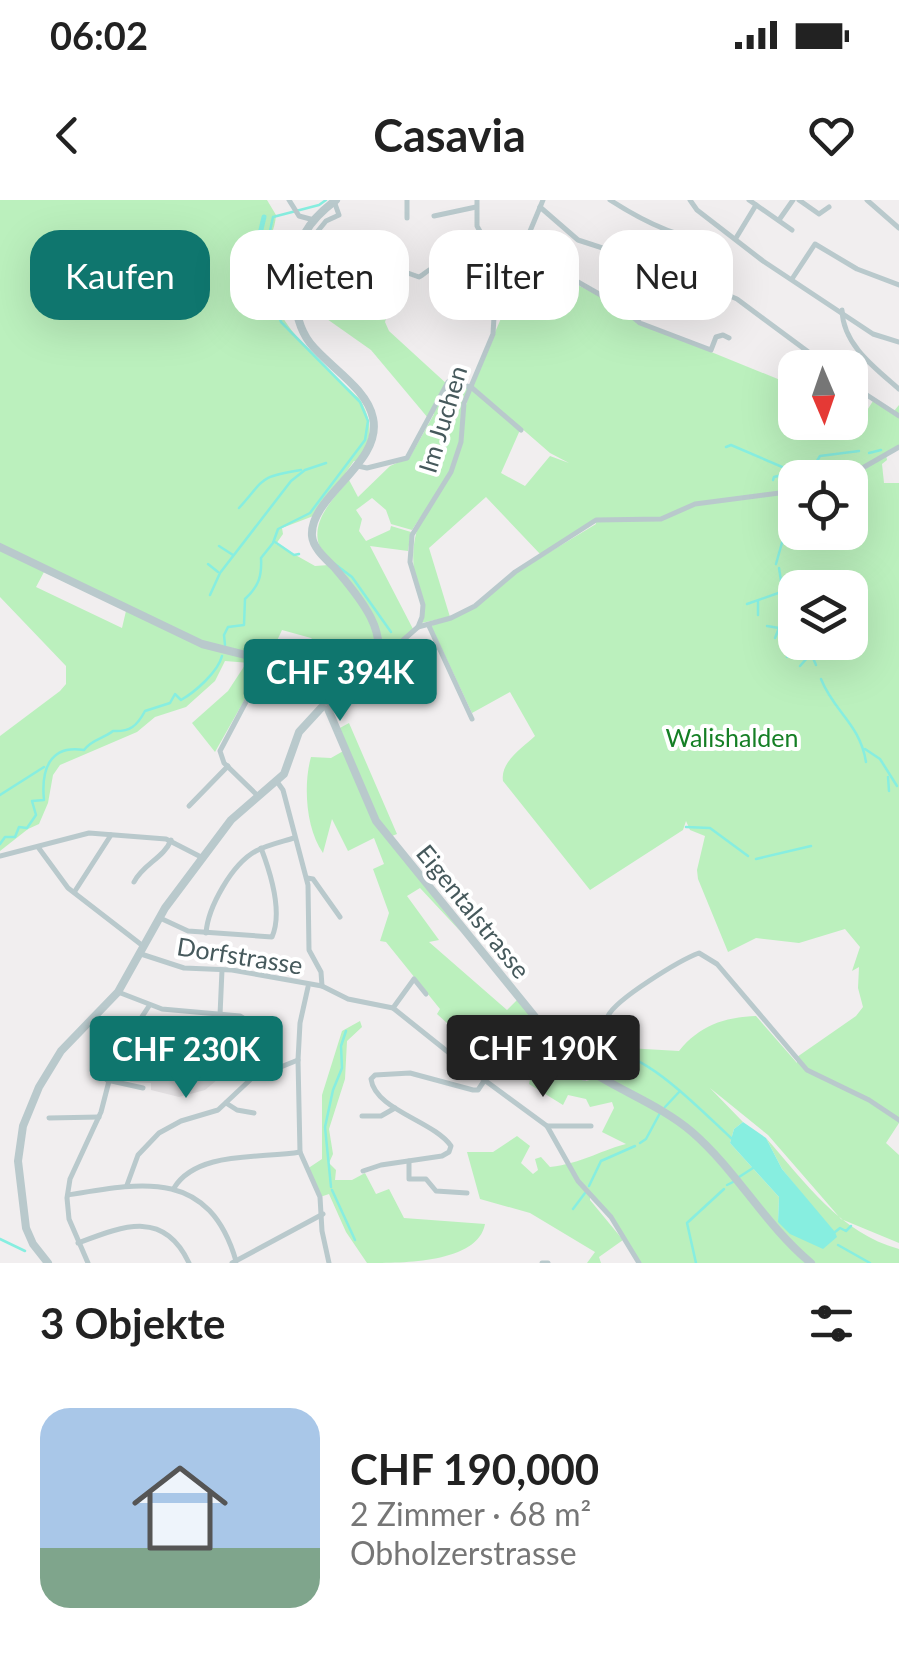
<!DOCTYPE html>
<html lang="de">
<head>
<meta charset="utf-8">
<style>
  body { margin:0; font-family:Lato,sans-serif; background:#f6f6f6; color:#222; height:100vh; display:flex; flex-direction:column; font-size:38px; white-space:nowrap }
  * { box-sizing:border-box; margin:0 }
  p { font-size:32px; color:#767676 }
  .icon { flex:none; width:55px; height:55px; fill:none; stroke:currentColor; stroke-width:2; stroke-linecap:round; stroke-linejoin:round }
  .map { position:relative; height:1063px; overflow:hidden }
  .side { display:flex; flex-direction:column; background:#fff; flex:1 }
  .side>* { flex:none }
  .top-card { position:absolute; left:30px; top:30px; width:840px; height:90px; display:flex; gap:20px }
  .needle { width:65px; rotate:178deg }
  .fabs { position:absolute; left:778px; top:150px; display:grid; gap:20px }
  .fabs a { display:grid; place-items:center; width:90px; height:90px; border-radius:20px; background:#fff; box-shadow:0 10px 40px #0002; font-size:50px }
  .price { position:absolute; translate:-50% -85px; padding:0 22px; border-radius:10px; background:#0f766e; color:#fff; font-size:32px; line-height:65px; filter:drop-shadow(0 2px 5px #0008) }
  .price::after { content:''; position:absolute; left:50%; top:60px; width:30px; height:22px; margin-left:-15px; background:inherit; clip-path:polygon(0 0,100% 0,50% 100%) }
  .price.selected { background:#222; color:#fff }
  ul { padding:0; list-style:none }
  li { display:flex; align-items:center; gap:30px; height:250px; padding:0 40px }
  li+li { border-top:2px solid #e0e0e0 }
  li span { display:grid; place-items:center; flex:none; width:280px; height:200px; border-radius:30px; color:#555 }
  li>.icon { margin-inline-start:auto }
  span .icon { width:120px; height:120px; fill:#fffc; stroke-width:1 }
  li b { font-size:42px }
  h2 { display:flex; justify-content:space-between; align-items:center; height:120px; padding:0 40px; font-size:42px }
  .chip { padding:0 35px; border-radius:30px; background:#fff; box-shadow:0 10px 40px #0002; font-size:35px; line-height:90px }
  .chip.selected { background:#0f766e; color:#fff }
  .status { display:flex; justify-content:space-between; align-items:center; height:70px; padding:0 50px; background:#fff; direction:ltr }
  .status svg { height:28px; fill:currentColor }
  header { display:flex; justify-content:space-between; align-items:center; height:130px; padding:0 40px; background:#fff; font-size:45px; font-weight:700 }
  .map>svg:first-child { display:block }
</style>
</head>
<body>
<div class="status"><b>06:02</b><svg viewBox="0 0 49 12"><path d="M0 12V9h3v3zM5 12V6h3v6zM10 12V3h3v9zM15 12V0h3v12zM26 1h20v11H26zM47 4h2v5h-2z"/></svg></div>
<header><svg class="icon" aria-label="back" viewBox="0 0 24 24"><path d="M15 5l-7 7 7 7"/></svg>Casavia<svg class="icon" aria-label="heart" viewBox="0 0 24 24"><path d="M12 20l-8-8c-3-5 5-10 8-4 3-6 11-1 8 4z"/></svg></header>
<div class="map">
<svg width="899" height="1063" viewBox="0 0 899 1063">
  <rect width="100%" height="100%" fill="#f1eeef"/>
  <!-- education -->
  <path fill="#e2dfe1" d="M160 831 239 837 242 859 205 890 179 897 151 890V883L130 882Z"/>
  <!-- green -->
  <g fill="#bbf0bd" fill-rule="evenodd">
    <path d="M0 0H267L276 15C275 31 266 45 265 60 261 114 323 165 359 198 373 220 374 242 356 262L354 261 316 315 282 328 283 334 276 344 315 366 329 365C348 386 389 433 372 464 368 470 360 475 354 480L337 463 333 465 311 458 321 448 311 438 282 430 269 458 256 460 262 464 225 461 215 481 186 507 155 517 137 532 60 565 53 575 48 603 39 624 28 629 0 651V536L60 491 66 484V466L0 397ZM44 372 126 411 122 428 36 387Z"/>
    <path d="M395 50 401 71 385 122 389 131 448 185 469 187 462 210 463 243 464 212 471 188 520 230 501 273 525 286 550 256 569 263 550 253 472 185 506 107 518 110 506 104 498 120 494 117 500 93 508 91 507 78 515 67C566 79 599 89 640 123L795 186V222H850V219L864 215 873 201 894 211 899 205V247L886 255 887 260 882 264 884 283H899V923L886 943 899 955V1043L841 1019 768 935 710 888 743 922 734 929 730 943 779 997 778 1022 832 1031 782 969 766 938C805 982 840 1033 899 1049V1063H815L790 1042 694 936 806 1063H641L607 1012 590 994V1000L623 1040 599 1057 601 1063H587L595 1052 530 1013 480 999 467 952H493L517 936 530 946 521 963 533 974 538 970 535 959 541 957 550 967C583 963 596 952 626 944L602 932 614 908 612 902 590 907 586 899 568 895 563 905 529 884 532 870 586 881 597 878 610 847 679 851C699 826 724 817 756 816L797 863V857L856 816 863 807 858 788 859 767 852 771 860 747 845 729 799 743 756 738 728 752 698 679 697 670 705 636 690 630 686 621 683 630 590 690 503 581C500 562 522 548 535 536L510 492 472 513 431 426 475 407 515 373 596 324 595 319 541 355 486 297 429 348 450 417 421 423 424 418C415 377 406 356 422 315L412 330 391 324 386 310 372 298 356 310 362 319 359 331 366 341 390 330 391 326 411 332 408 351 370 346 413 429 381 460 378 459 377 429 319 345C311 320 334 298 349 280L358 297 390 266 410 257 434 214 432 212 428 218 371 150 300 100C299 84 302 78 315 68L327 80 336 75 335 71 377 61ZM795 278H850V332H795ZM795 388H850V442H795Z"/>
    <path d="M245 465 263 467 215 552 192 523 228 491Z"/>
    <path d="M349 523 397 634 387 638 461 732 420 688 407 696 439 740 429 742 507 810 518 799 588 875 576 877 465 858 468 842 437 814 440 809 386 742 380 741 389 713 373 669 384 664 374 638 348 651 332 619 323 653C306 629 303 585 311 557L331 558 345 550 338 529Z"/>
    <path d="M360 821 362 827 347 841 345 879 329 929 333 954 329 963 336 970 335 980H352L365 973 376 994 389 989 404 1018 485 1024C478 1063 403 1063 367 1063L346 1032 329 994 320 997 307 969 322 959V895L342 831Z"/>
  </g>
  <!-- water -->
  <path fill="#87eee0" d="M743 922 766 938 782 969 835 1032 837 1037 823 1049 790 1034 778 1022 779 997 730 943 734 929Z"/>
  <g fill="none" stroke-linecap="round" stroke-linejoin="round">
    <!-- stream -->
    <g stroke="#87eee0" stroke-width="2.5">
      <path d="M726 247 731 245 794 272"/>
      <path d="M869 253 881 250"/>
      <path d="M802 263 817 261 820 256 859 251"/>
      <path d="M773 280 774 277 793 272"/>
      <path d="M795 287 794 272 798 267"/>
      <path d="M239 308C266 278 258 277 301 270"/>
      <path d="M275 342 294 355 299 354"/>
      <path d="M219 346 233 355"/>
      <path d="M332 362 352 377 391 432"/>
      <path d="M208 364 218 372"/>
      <path d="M776 364 785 332 782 315 793 294"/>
      <path d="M779 368 782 387 795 417"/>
      <path d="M210 395 220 373 291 281 305 270 326 263"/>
      <path d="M747 404 784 391"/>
      <path d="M758 415V401"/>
      <path d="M767 426 779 428"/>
      <path d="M775 438 779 428 795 420"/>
      <path d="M806 442 816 465"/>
      <path d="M225 445 224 435 228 427 244 425 245 399C259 386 262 376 261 358L273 343 278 329 310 313 365 240 368 221 360 202 281 122 262 67 273 17 319 5 326 0"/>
      <path d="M787 457 795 441"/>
      <path d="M800 466 809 456"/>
      <path d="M821 479C834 512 860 524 866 562"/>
      <path d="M865 549 880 559 897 586"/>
      <path d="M888 577 889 591"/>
      <path d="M0 595 44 567"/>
      <path d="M686 627 710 628 748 656"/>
      <path d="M0 644 5 637H15L19 627 27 628 36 615 32 601 44 600C41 571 49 544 84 550 92 539 103 539 113 531 130 532 137 526 145 511L170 503 175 494 181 500C195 492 218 472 222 456"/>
      <path d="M756 659 811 646"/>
      <path d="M620 854C655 862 704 913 731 938"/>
      <path d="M665 907 680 891"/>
      <path d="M640 943 646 939 660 913"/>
      <path d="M739 977 753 968"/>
      <path d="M727 985 733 982"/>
      <path d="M589 986 601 961 635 946"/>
      <path d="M331 987 325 927 333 890 342 868 341 846 346 831"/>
      <path d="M332 990 355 1040"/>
      <path d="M573 1009 585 993"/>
      <path d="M835 1032 840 1028 846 1031 851 1026"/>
      <path d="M0 1039 25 1051"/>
      <path d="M838 1045 870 1063"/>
      <path d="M696 1063 687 1023 724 989"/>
    </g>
    <!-- canal -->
    <path stroke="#87eee0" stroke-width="5" d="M259 38 264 17"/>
    <!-- minor -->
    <g stroke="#b9c9cc" stroke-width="5">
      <path d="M289 0 299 16 314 20"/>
      <path d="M477 0V26L498 64 578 82 620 106 640 123 711 150 716 137 723 135 729 138"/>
      <path d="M610 0C638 18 681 42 715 39"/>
      <path d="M690 0 697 10 763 61 873 134 899 142"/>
      <path d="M749 0 792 30"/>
      <path d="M799 0 819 14 829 7"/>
      <path d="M867 0 899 28"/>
      <path d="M334 1 339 15 326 21 313 37 314 42 320 46 361 43 362 47 338 54"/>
      <path d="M540 7 578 40 664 68 737 99 830 168"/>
      <path d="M434 16 476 7"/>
      <path d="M407 18V0"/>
      <path d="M779 20 793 0"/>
      <path d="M736 38 756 5"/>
      <path d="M515 67 543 0"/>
      <path d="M709 74 716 49 715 39"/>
      <path d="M792 79 815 44 857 69 899 85"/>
      <path d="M842 110C843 145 875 168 899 189"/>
      <path d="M850 184 899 216"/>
      <path d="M358 266 367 268 407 258 448 182 471 187 521 230"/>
      <path d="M845 278 899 247"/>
      <path d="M429 426 472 519"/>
      <path d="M418 427 451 418 475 406 515 372 596 320 661 319 695 304 795 291"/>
      <path d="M376 464 418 427 422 417 423 405 410 362 412 335 451 272 461 242 464 203 493 134 494 117 501 98C495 86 447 64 433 68 427 70 424 75 419 77L405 72 402 78"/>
      <path d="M278 583 283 590 308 685 309 750 321 772 322 786"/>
      <path d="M258 596 224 563 220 551 267 462"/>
      <path d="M189 606 228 566"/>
      <path d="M38 647 68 688 143 746"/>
      <path d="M0 656 89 633 166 639 203 658"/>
      <path d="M307 678 313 679 340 717"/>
      <path d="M134 682C143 664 164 658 171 640"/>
      <path d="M75 691 111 635"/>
      <path d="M160 718 188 731 272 737C283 712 271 674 261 648"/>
      <path d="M206 733C208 707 232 664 256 651 267 645 281 642 294 638"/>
      <path d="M141 754 184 768 232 770 322 786 348 799 393 808 458 860 585 878C620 863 598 836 608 816 616 799 680 760 699 753L717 764 807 870 869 900 899 920"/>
      <path d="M308 787 300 823 298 860 300 952 320 997 322 1031 329 1063"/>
      <path d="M118 792 162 809 240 816C261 827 258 851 266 872"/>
      <path d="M393 808 414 779 426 794"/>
      <path d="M220 815 222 770"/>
      <path d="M460 862 547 926 578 981 611 1017 639 1063"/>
      <path d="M107 880 143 888"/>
      <path d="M226 903 237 910 254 913"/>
      <path d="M362 916H381L395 908"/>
      <path d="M49 918 99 917"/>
      <path d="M547 926H591"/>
      <path d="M409 961V979H426L436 991 467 993"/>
      <path d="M363 971 381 965 442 956 449 952 451 946C434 921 375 910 371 879L375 875 410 873 473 890H478L484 881"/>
      <path d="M127 985 138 955 159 933 181 921 218 910 251 879 298 860"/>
      <path d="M174 988C197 950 263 959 300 952"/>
      <path d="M68 995C143 982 209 969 236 1061"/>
      <path d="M78 1043C123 1026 164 1009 189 1063"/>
      <path d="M88 1063 69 1019 67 998 70 979 101 912 115 858 149 806"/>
      <path d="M232 1063 323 1014"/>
      <path d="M542 1063H548"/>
    </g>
    <!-- tertiary -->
    <g stroke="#b9c9cc" stroke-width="8">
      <path d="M0 347 202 444 281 464 300 476 323 500 331 502"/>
      <path d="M331 501C344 492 363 480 372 467 394 434 354 391 334 367 326 359 313 348 312 336 309 296 383 264 373 218 367 188 329 167 310 143 290 117 289 61 305 33 312 20 324 9 336 0"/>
      <path d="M328 509 376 621 557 844C595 884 651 897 692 932 737 971 765 1025 811 1063"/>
      <path d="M48 1063 33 1044 26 1028 18 961 23 926 39 887 61 851 118 792 165 708 231 620 284 574 299 532 322 507"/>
    </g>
  </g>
  <g text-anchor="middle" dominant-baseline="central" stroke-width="8" stroke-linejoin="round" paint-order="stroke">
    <!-- street labels -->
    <g font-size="25" fill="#46595c" stroke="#fff">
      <text transform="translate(442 219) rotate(-73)">Im Juchen</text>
      <text transform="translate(474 711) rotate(51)">Eigentalstrasse</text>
      <text transform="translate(240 755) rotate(9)">Dorfstrasse</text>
    </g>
    <!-- park labels -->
    <g font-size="25" fill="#157f25" stroke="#fff">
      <text x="732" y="537">Walishalden</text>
    </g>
  </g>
</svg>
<div class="fabs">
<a><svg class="needle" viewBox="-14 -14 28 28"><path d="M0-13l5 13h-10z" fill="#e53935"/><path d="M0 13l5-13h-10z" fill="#767676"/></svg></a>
<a><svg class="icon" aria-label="locate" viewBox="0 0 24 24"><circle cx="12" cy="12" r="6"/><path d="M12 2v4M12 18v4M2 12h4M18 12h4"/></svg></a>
<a><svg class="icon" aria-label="layers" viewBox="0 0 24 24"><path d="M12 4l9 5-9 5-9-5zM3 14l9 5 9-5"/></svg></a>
</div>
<b class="price" style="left:340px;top:524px">CHF 394K</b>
<b class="price selected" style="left:543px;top:900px">CHF 190K</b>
<b class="price" style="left:186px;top:901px">CHF 230K</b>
<div class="top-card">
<a class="chip selected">Kaufen</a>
<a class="chip">Mieten</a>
<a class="chip">Filter</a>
<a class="chip">Neu</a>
</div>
</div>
<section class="side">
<h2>3 Objekte<svg class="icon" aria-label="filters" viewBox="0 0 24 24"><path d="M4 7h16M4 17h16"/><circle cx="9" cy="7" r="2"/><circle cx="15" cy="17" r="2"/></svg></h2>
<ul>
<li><span style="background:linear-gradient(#a9c7e8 70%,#7fa58c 0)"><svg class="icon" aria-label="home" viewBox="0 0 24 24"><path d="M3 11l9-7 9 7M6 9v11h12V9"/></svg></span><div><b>CHF 190,000</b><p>2 Zimmer · 68 m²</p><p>Obholzerstrasse</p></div></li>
</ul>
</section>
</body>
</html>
